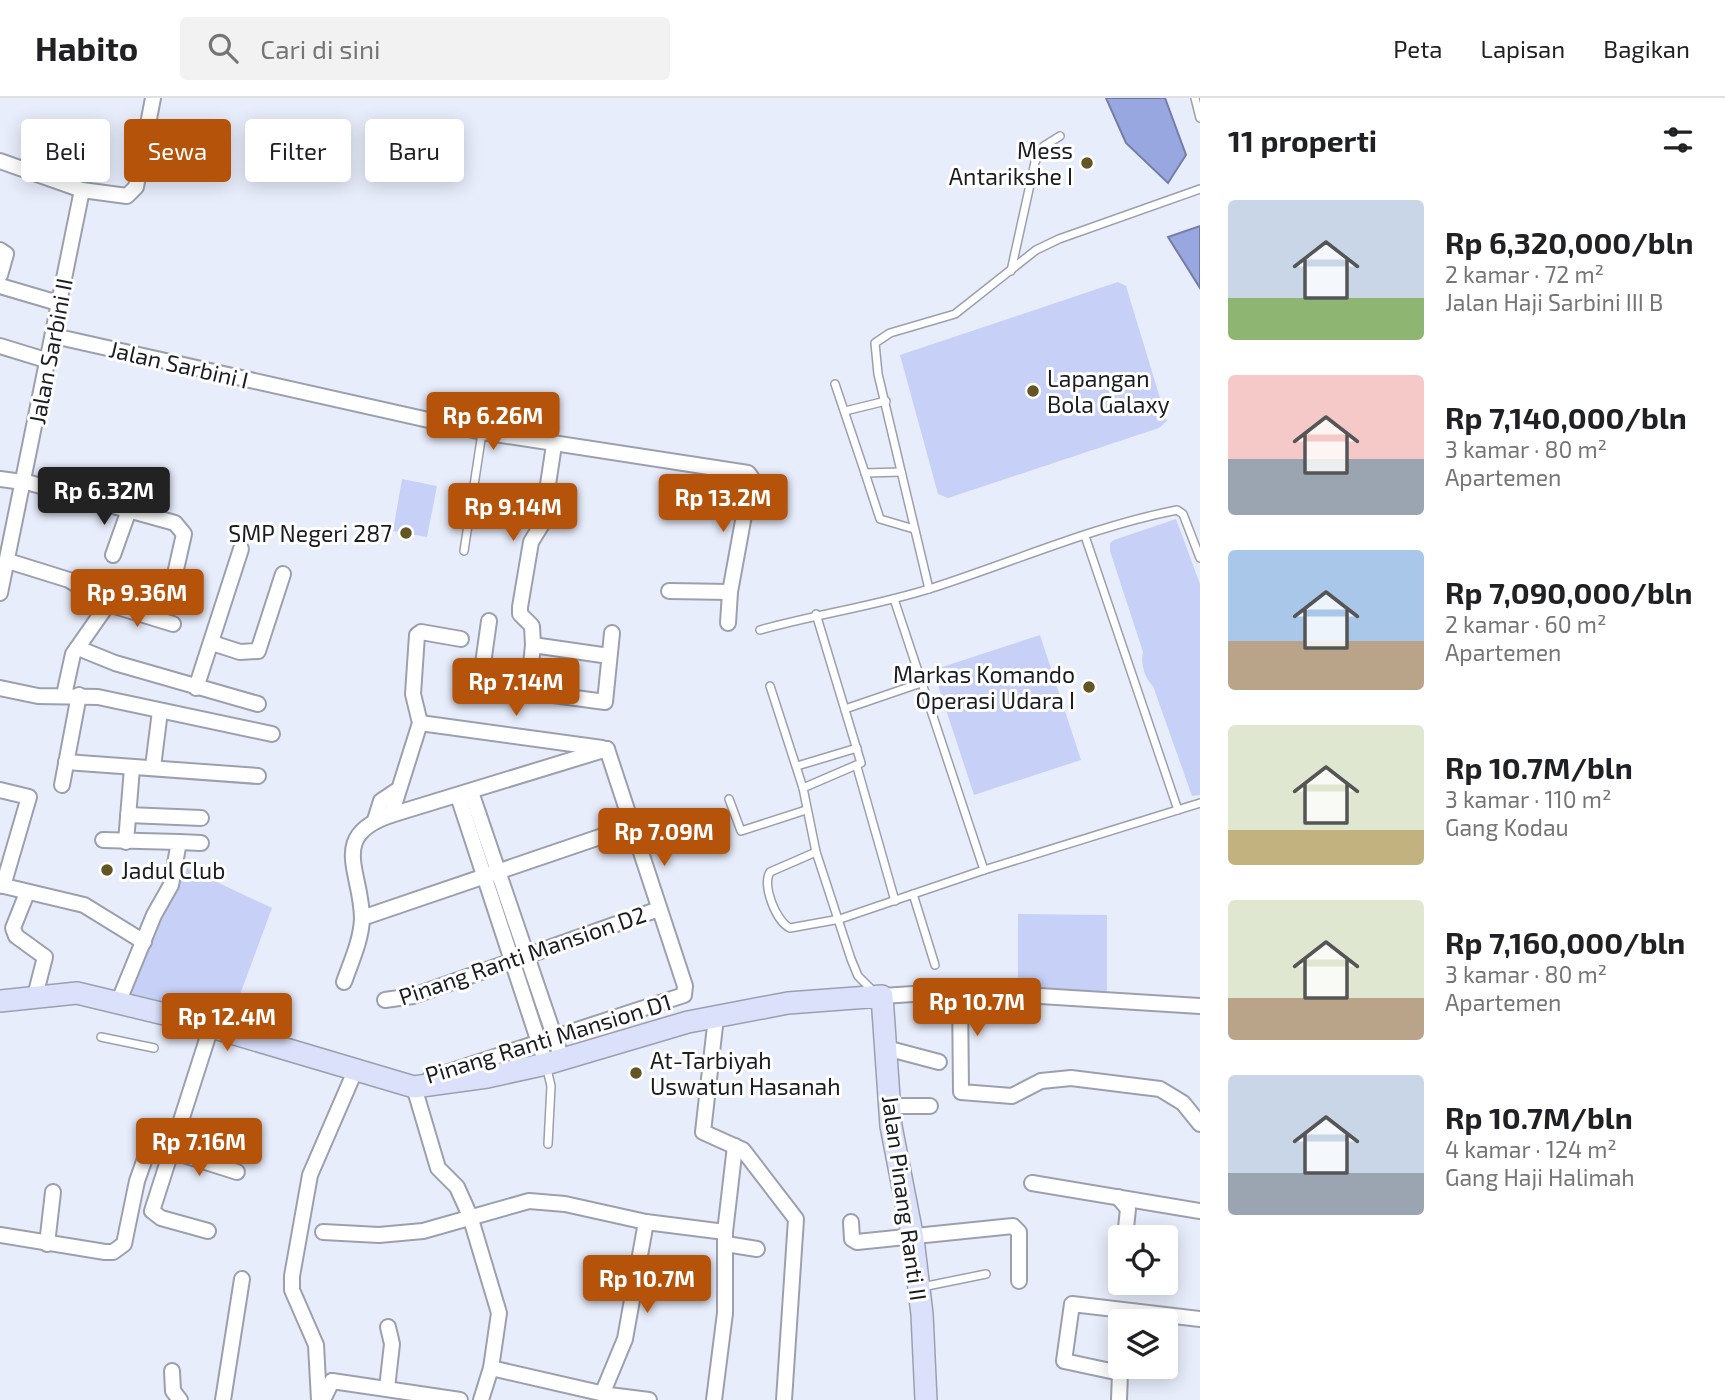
<!DOCTYPE html>
<html lang="id">
<head>
<meta charset="utf-8">
<style>
  body { margin:0; font-family:"Exo 2",sans-serif; background:#f2f2f2; color:#202124; height:100vh; display:flex; flex-direction:column; font-size:26px; white-space:nowrap }
  * { box-sizing:border-box; margin:0 }
  p { font-size:23px; color:#757577 }
  .icon { flex:none; width:38px; height:38px; fill:none; stroke:currentColor; stroke-width:2; stroke-linecap:round; stroke-linejoin:round }
  .map { position:relative; flex:1; overflow:hidden }
  .details { display:flex; flex-direction:column; background:#fff; width:525px }
  .details>* { flex:none }
  .banner { position:absolute; left:21px; top:21px; width:665px; height:63px; display:flex; gap:14px }
  .controls { position:absolute; left:1108px; top:1127px; display:grid; gap:14px }
  .controls a { display:grid; place-items:center; width:70px; height:70px; border-radius:7px; background:#fff; box-shadow:0 4px 18px #0003; font-size:35px }
  .price { position:absolute; translate:-50% -60px; padding:0 16px; border-radius:7px; background:#b45309; color:#fff; font-size:23px; line-height:46px; filter:drop-shadow(0 2px 4px #0008) }
  .price::after { content:''; position:absolute; left:50%; top:42px; width:21px; height:16px; margin-left:-10px; background:inherit; clip-path:polygon(0 0,100% 0,50% 100%) }
  .price.active { background:#222; color:#fff }
  ul { padding:0; list-style:none }
  li { display:flex; align-items:center; gap:21px; height:175px; padding:0 28px }
  li span { display:grid; place-items:center; flex:none; width:196px; height:140px; border-radius:7px; color:#555 }
  li>.icon { margin-inline-start:auto }
  span .icon { width:84px; height:84px; fill:#fffc; stroke-width:1 }
  li b { font-size:30px }
  h2 { display:flex; justify-content:space-between; align-items:center; height:84px; padding:0 28px; font-size:30px }
  .chip { padding:0 24px; border-radius:7px; background:#fff; box-shadow:0 4px 18px #0003; font-size:24px; line-height:63px }
  .chip.active { background:#b45309; color:#fff }
  header { display:flex; align-items:center; gap:42px; box-sizing:border-box; height:98px; padding:0 35px; background:#fff; border-bottom:2px solid #e0e0e0 }
  header strong { font-size:33px }
  nav { display:flex; gap:38px; margin-inline-start:auto; font-size:24px }
  .search { width:490px; height:63px; background:#f2f2f2; display:flex; align-items:center; gap:18px; box-sizing:border-box; padding:0 24px; border-radius:7px; color:#757577; font-size:26px }
  main { display:flex; flex:1; min-height:0 }
  .map>svg:first-child { display:block }
</style>
</head>
<body>
<header>
<strong>Habito</strong>
<div class="search"><svg class="icon" aria-label="search" viewBox="0 0 24 24"><circle cx="10" cy="10" r="6"/><path d="M15 15l6 6"/></svg>Cari di sini</div>
<nav><a>Peta</a><a>Lapisan</a><a>Bagikan</a></nav>
</header>
<main>
<div class="map">
<svg width="1200" height="1302" viewBox="0 0 1200 1302">
  <rect width="100%" height="100%" fill="#e8edfc"/>
  <!-- green -->
  <g fill="#c7d1f7">
    <path d="M1118 184 1126 188 1167 323 1159 330 948 400 938 396 900 257Z"/>
    <path d="M402 381 437 388 427 439 393 433Z"/>
    <path d="M1176 421 1200 486V697L1192 698 1153 588C1145 582 1140 564 1143 554L1110 453V445L1114 442Z"/>
    <path d="M1040 537 1081 662 974 697 933 572Z"/>
    <path d="M187 770 272 810 228 929 119 899Z"/>
    <path d="M1018 816 1107 817V894H1018Z"/>
  </g>
  <!-- water -->
  <g fill="#99a7e0" stroke="#737ea7" stroke-width="2">
    <path d="M1106 0H1165L1186 57 1168 85 1126 45Z"/>
    <path d="M1200 128V190L1168 139Z"/>
  </g>
  <g fill="none" stroke-linecap="round" stroke-linejoin="round">
    <defs>
      <g id="lane">
        <path d="M1195 0 1200 20"/>
        <path d="M1011 173 1035 64 1044 48 1060 38"/>
        <path d="M835 286 865 375 901 374"/>
        <path d="M845 313 886 303"/>
        <path d="M865 375 880 421 914 431"/>
        <path d="M1085 438 1178 712"/>
        <path d="M464 453 482 335"/>
        <path d="M929 491 878 276 875 245 890 235 955 216 1036 152 1059 141 1200 91"/>
        <path d="M894 501 984 772"/>
        <path d="M760 532C817 516 876 508 932 490 1013 464 1094 428 1177 412L1183 416 1200 460"/>
        <path d="M770 588 803 690 816 754 851 861 858 878 873 893"/>
        <path d="M845 611 921 585"/>
        <path d="M797 668 857 650"/>
        <path d="M857 669 895 803"/>
        <path d="M803 690 861 665 816 516"/>
        <path d="M729 701 741 733 806 712"/>
        <path d="M816 754 770 774C762 788 776 823 790 830L840 821 984 772 1200 705"/>
        <path d="M913 796 935 867"/>
        <path d="M101 939 154 950"/>
        <path d="M546 967 551 988 548 1046"/>
        <path d="M922 1189 986 1176"/>
      </g>
      <g id="street">
        <path d="M0 63 82 92 127 98 136 89 153 0"/>
        <path d="M0 152 6 156 0 177"/>
        <path d="M0 188 58 205"/>
        <path d="M54 238 482 334 748 375 751 379 730 494 728 525"/>
        <path d="M0 248 49 263"/>
        <path d="M0 381 30 385 175 425 184 436 175 476"/>
        <path d="M113 457 129 412"/>
        <path d="M8 463 69 482 108 506 173 526"/>
        <path d="M669 493 730 494"/>
        <path d="M0 495 82 92"/>
        <path d="M489 523 480 587 605 604 612 535"/>
        <path d="M212 545 240 554 258 553 283 476"/>
        <path d="M533 547 532 528 520 516V509L531 444 542 426 554 347"/>
        <path d="M78 550 115 565 258 606"/>
        <path d="M0 590 38 598 98 599 272 636"/>
        <path d="M196 590 241 451"/>
        <path d="M528 596 533 547 609 558"/>
        <path d="M64 597 73 556 108 506"/>
        <path d="M420 625 602 650"/>
        <path d="M420 625 413 596 417 537 421 534 461 541"/>
        <path d="M66 664 258 678"/>
        <path d="M153 669 160 613"/>
        <path d="M62 687 79 597"/>
        <path d="M0 692 29 699 3 788"/>
        <path d="M471 694 562 961"/>
        <path d="M458 698 546 966"/>
        <path d="M128 717 201 720"/>
        <path d="M391 717 420 625"/>
        <path d="M375 722 381 703 396 693"/>
        <path d="M103 742 179 744 171 787 154 817 118 905"/>
        <path d="M126 744 132 670"/>
        <path d="M179 744 201 745"/>
        <path d="M0 787 84 807 144 844"/>
        <path d="M27 795 13 830 16 838 45 859 35 898"/>
        <path d="M362 820 632 728"/>
        <path d="M344 884C351 864 361 843 362 821 362 774 328 738 391 717L607 651"/>
        <path d="M960 893 961 994 1012 998 1041 983 1071 980 1160 991 1183 1005 1200 1026"/>
        <path d="M882 898 960 893 1200 908"/>
        <path d="M385 902 413 898 659 811"/>
        <path d="M716 919 703 1034 743 1052 796 1121 784 1302"/>
        <path d="M886 950 939 964"/>
        <path d="M430 980 684 897 685 888 607 651"/>
        <path d="M414 989 438 1070 457 1089 470 1118 499 1215 491 1270 481 1302"/>
        <path d="M890 1008H930"/>
        <path d="M171 1053 237 1074"/>
        <path d="M1032 1085 1200 1113"/>
        <path d="M1118 1099 1128 1111 1125 1139"/>
        <path d="M851 1124 852 1141 857 1144 1013 1128 1019 1134V1183"/>
        <path d="M208 1133 161 1120 152 1113 211 929"/>
        <path d="M323 1134 379 1137 423 1133 529 1103 565 1106 646 1124 725 1134"/>
        <path d="M0 1137 105 1154H113L124 1146 137 1083 155 1032"/>
        <path d="M47 1146 53 1094"/>
        <path d="M726 1146 757 1151"/>
        <path d="M491 1270 609 1297 649 1302"/>
        <path d="M172 1273 173 1293 180 1302"/>
        <path d="M387 1290 392 1246 388 1229"/>
        <path d="M603 1294 625 1241 646 1124"/>
        <path d="M223 1302 242 1181"/>
        <path d="M319 1302 316 1247 292 1192V1178L310 1077 355 973"/>
        <path d="M323 1302 332 1283 460 1302"/>
        <path d="M714 1302 725 1215V1134L735 1048"/>
        <path d="M1119 1302 1120 1275 1064 1263 1072 1206 1200 1221"/>
      </g>
      <path id="secondary" d="M0 903 77 895 181 920 414 989 487 979 546 966 688 924 788 905 882 898 891 1028 913 1141 922 1216 926 1302"/>
    </defs>
    <!-- lane casing -->
    <use href="#lane" stroke="#9ca0ae" stroke-width="10"/>
    <!-- street casing -->
    <use href="#street" stroke="#9ca0ae" stroke-width="18"/>
    <!-- secondary casing -->
    <use href="#secondary" stroke="#9ca0ae" stroke-width="24"/>
    <!-- lane -->
    <use href="#lane" stroke="#fff" stroke-width="7"/>
    <!-- street -->
    <use href="#street" stroke="#fff" stroke-width="14"/>
    <!-- secondary -->
    <use href="#secondary" stroke="#dbe0fb" stroke-width="21"/>
  </g>
  <!-- markers -->
  <g fill="#645623" stroke="#fff" stroke-width="2.5">
    <circle cx="1087" cy="65" r="7"/>
    <circle cx="1033" cy="293" r="7"/>
    <circle cx="406" cy="435" r="7"/>
    <circle cx="1089" cy="589" r="7"/>
    <circle cx="107" cy="772" r="7"/>
    <circle cx="636" cy="975" r="7"/>
  </g>
  <g text-anchor="middle" dominant-baseline="central" stroke-width="6" stroke-linejoin="round" paint-order="stroke">
    <!-- poi labels -->
    <g font-size="23" fill="#1b1d22" stroke="#fff" text-anchor="end">
      <text x="1073" y="52">Mess<tspan x="1073" dy="26">Antarikshe I</tspan></text>
      <text x="1047" y="280" text-anchor="start">Lapangan<tspan x="1047" dy="26">Bola Galaxy</tspan></text>
      <text x="392" y="435">SMP Negeri 287</text>
      <text x="1075" y="576">Markas Komando<tspan x="1075" dy="26">Operasi Udara I</tspan></text>
      <text x="121" y="772" text-anchor="start">Jadul Club</text>
      <text x="650" y="962" text-anchor="start">At-Tarbiyah<tspan x="650" dy="26">Uswatun Hasanah</tspan></text>
    </g>
    <!-- street labels -->
    <g font-size="23" fill="#1b1d22" stroke="#fff">
      <text transform="translate(50 253) rotate(-79)">Jalan Sarbini II</text>
      <text transform="translate(179 266) rotate(13)">Jalan Sarbini I</text>
      <text transform="translate(522 857) rotate(-19)">Pinang Ranti Mansion D2</text>
      <text transform="translate(548 940) rotate(-17)">Pinang Ranti Mansion D1</text>
      <text transform="translate(905 1100) rotate(82)">Jalan Pinang Ranti II</text>
    </g>
  </g>
</svg>
<div class="controls">
<a><svg class="icon" aria-label="locate" viewBox="0 0 24 24"><circle cx="12" cy="12" r="6"/><path d="M12 2v4M12 18v4M2 12h4M18 12h4"/></svg></a>
<a><svg class="icon" aria-label="layers" viewBox="0 0 24 24"><path d="M12 4l9 5-9 5-9-5zM3 14l9 5 9-5"/></svg></a>
</div>
<b class="price" style="left:493px;top:354px">Rp 6.26M</b>
<b class="price active" style="left:104px;top:429px">Rp 6.32M</b>
<b class="price" style="left:723px;top:436px">Rp 13.2M</b>
<b class="price" style="left:513px;top:445px">Rp 9.14M</b>
<b class="price" style="left:137px;top:531px">Rp 9.36M</b>
<b class="price" style="left:516px;top:620px">Rp 7.14M</b>
<b class="price" style="left:664px;top:770px">Rp 7.09M</b>
<b class="price" style="left:977px;top:940px">Rp 10.7M</b>
<b class="price" style="left:227px;top:955px">Rp 12.4M</b>
<b class="price" style="left:199px;top:1080px">Rp 7.16M</b>
<b class="price" style="left:647px;top:1217px">Rp 10.7M</b>
<div class="banner">
<a class="chip">Beli</a>
<a class="chip active">Sewa</a>
<a class="chip">Filter</a>
<a class="chip">Baru</a>
</div>
</div>
<section class="details">
<h2>11 properti<svg class="icon" aria-label="filters" viewBox="0 0 24 24"><path d="M4 7h16M4 17h16"/><circle cx="9" cy="7" r="2"/><circle cx="15" cy="17" r="2"/></svg></h2>
<ul>
<li><span style="background:linear-gradient(#c9d6e8 70%,#8fb573 0)"><svg class="icon" aria-label="home" viewBox="0 0 24 24"><path d="M3 11l9-7 9 7M6 9v11h12V9"/></svg></span><div><b>Rp 6,320,000/bln</b><p>2 kamar · 72 m²</p><p>Jalan Haji Sarbini III B</p></div></li>
<li><span style="background:linear-gradient(#f6c9c9 60%,#9aa5b1 0)"><svg class="icon" aria-label="home" viewBox="0 0 24 24"><path d="M3 11l9-7 9 7M6 9v11h12V9"/></svg></span><div><b>Rp 7,140,000/bln</b><p>3 kamar · 80 m²</p><p>Apartemen</p></div></li>
<li><span style="background:linear-gradient(#a9c7e8 65%,#b9a48a 0)"><svg class="icon" aria-label="home" viewBox="0 0 24 24"><path d="M3 11l9-7 9 7M6 9v11h12V9"/></svg></span><div><b>Rp 7,090,000/bln</b><p>2 kamar · 60 m²</p><p>Apartemen</p></div></li>
<li><span style="background:linear-gradient(#dfe7d0 75%,#c2b280 0)"><svg class="icon" aria-label="home" viewBox="0 0 24 24"><path d="M3 11l9-7 9 7M6 9v11h12V9"/></svg></span><div><b>Rp 10.7M/bln</b><p>3 kamar · 110 m²</p><p>Gang Kodau</p></div></li>
<li><span style="background:linear-gradient(#dfe7d0 70%,#b9a48a 0)"><svg class="icon" aria-label="home" viewBox="0 0 24 24"><path d="M3 11l9-7 9 7M6 9v11h12V9"/></svg></span><div><b>Rp 7,160,000/bln</b><p>3 kamar · 80 m²</p><p>Apartemen</p></div></li>
<li><span style="background:linear-gradient(#c9d6e8 70%,#9aa5b1 0)"><svg class="icon" aria-label="home" viewBox="0 0 24 24"><path d="M3 11l9-7 9 7M6 9v11h12V9"/></svg></span><div><b>Rp 10.7M/bln</b><p>4 kamar · 124 m²</p><p>Gang Haji Halimah</p></div></li>
</ul>
</section>
</main>
</body>
</html>
